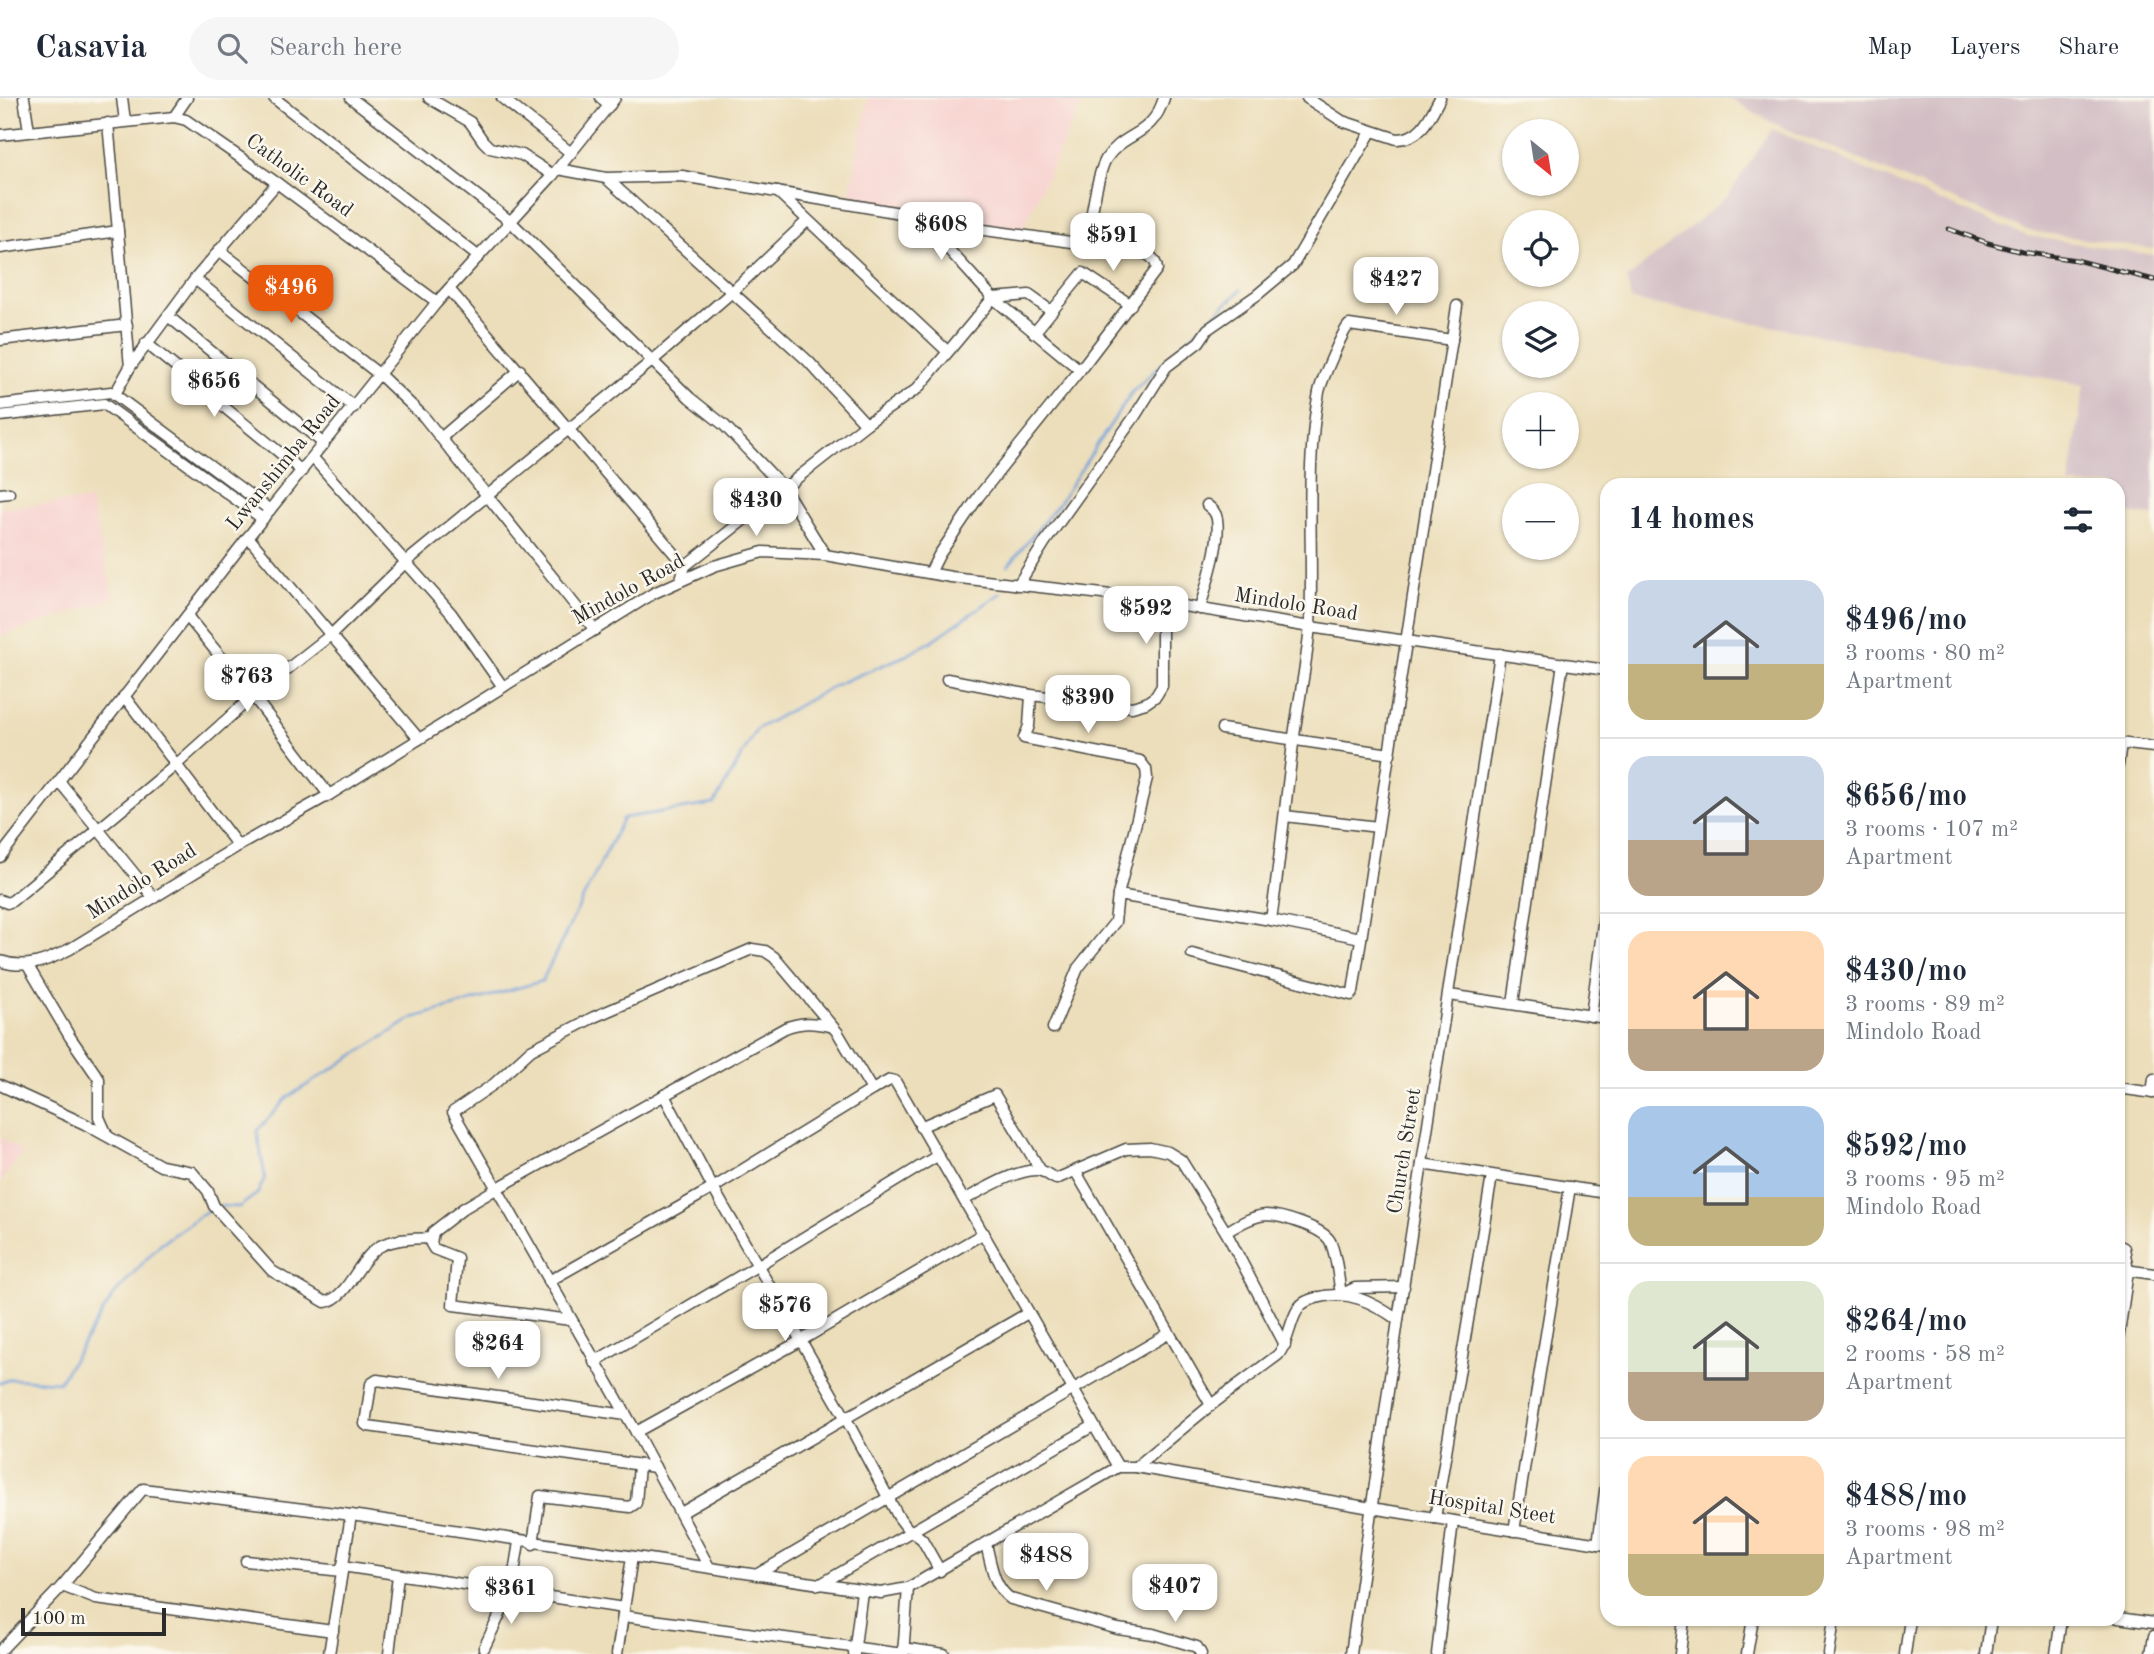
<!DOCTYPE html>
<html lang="en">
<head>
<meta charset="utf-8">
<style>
  body { margin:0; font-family:"Old Standard TT",serif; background:#f6f6f7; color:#1f2937; height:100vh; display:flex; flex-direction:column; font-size:26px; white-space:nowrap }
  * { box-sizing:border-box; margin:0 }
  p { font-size:23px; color:#747a83 }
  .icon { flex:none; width:38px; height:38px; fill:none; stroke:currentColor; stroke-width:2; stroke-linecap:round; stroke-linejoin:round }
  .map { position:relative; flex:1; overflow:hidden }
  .drawer { position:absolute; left:1600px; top:380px; width:525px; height:1148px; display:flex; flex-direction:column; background:#fff; border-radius:21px; box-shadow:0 2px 5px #0004 }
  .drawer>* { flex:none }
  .needle { width:46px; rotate:150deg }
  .tools { position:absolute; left:1502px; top:21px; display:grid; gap:14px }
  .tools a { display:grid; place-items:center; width:77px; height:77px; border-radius:50%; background:#fff; box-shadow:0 2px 5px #0004; font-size:35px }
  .scale { position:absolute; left:21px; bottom:18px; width:145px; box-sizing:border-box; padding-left:7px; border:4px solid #2b2b2b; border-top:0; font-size:19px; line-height:24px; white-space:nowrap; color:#2b2b2b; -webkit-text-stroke:5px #fbf7ec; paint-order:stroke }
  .price { position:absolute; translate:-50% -60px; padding:0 16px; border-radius:14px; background:#fff; color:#222; font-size:23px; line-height:46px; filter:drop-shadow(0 2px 4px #0008) }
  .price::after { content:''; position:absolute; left:50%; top:42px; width:21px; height:16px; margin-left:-10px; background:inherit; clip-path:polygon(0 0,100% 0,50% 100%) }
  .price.selected { background:#ea580c; color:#fff }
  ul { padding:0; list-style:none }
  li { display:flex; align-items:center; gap:21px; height:175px; padding:0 28px }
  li+li { border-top:2px solid #e0e1e3 }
  li span { display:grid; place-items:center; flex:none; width:196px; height:140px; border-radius:21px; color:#555 }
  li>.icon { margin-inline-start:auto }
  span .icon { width:84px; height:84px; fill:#fffc; stroke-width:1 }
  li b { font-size:30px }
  h2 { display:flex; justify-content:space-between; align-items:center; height:84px; padding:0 28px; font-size:30px }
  header { display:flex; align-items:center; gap:42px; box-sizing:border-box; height:98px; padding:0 35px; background:#fff; border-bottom:2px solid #e0e1e3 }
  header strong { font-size:33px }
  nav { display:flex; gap:38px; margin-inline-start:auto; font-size:24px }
  .search { width:490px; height:63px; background:#f6f6f7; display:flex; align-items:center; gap:18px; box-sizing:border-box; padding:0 24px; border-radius:38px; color:#747a83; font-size:26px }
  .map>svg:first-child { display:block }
</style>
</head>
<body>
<header>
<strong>Casavia</strong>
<div class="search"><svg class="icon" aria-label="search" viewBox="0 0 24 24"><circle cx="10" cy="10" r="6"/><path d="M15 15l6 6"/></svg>Search here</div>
<nav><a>Map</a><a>Layers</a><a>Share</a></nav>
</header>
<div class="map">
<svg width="2154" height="1556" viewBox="0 0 2154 1556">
  <rect width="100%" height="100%" fill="#fbf7ec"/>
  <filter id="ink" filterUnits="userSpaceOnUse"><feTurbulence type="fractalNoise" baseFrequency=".0143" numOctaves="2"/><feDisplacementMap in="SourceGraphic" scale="14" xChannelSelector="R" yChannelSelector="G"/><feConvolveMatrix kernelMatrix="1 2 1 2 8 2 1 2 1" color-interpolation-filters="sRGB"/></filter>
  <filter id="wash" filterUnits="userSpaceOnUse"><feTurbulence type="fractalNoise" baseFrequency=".00686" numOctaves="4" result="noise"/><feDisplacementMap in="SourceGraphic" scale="28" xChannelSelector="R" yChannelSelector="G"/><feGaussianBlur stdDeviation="1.57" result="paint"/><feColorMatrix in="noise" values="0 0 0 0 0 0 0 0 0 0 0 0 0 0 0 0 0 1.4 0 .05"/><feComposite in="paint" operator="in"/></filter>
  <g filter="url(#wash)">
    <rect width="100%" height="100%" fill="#ecdeba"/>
    <!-- built -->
    <g fill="#f7d0ce">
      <path d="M868 0H1084L1019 139 849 98Z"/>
      <path d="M90 402 114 500 0 538V410Z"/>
      <path d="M0 1039 22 1054 0 1085Z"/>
    </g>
    <!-- industrial -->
    <g fill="#d2bec4">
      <path d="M1729 0H2154V151L2029 133 1775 26Z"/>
      <path d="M1772 31 1911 91 2027 138 2154 157V418L2118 414V387H2069L2084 287 1631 202 1627 181 1728 98Z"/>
    </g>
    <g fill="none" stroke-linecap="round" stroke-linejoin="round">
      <!-- stream -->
      <g stroke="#6e9ed8" stroke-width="2.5">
        <path d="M1008 468 1059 405 1132 294 1241 192"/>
        <path d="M221 1108 239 1109 258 1095 265 1079 257 1033 288 999 413 920 542 883 623 720 714 706 757 631 835 587 907 557 932 543 1001 495"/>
        <path d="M0 1285 11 1281 59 1284 113 1198 160 1146 211 1110"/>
      </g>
    </g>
  </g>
  <g filter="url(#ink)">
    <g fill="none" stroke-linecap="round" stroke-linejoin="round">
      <defs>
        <g id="minor">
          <path d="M24 0 29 33"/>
          <path d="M122 0 125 23"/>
          <path d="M274 0 479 159"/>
          <path d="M351 0 511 124 690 300 724 327 784 390 825 457"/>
          <path d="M429 0 470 24 483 43 490 50 522 57 553 77"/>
          <path d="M502 0 571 55"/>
          <path d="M601 0 610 7"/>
          <path d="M1307 0 1342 23 1397 41C1421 41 1430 19 1440 0"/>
          <path d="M174 19 187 0"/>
          <path d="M0 37 174 19 186 22 277 85 437 204"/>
          <path d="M558 71 606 80 682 78 918 118 993 200 1080 272 979 398 939 457 930 475"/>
          <path d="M606 80 808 263 866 326"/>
          <path d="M778 94 947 253"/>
          <path d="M926 124 1129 152C1142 155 1155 155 1157 171L1080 272"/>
          <path d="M1086 146C1091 125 1096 78 1106 61 1124 33 1152 40 1164 0"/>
          <path d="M0 150 118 133 108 25"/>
          <path d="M219 152 380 277 424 319 595 532"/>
          <path d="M195 181 354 309"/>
          <path d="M449 191 685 468"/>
          <path d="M168 218 324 346"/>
          <path d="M1034 235 1083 175 1131 207"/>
          <path d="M0 242 127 227"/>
          <path d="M146 245 302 373"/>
          <path d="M130 269 195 181 277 85"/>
          <path d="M115 296 130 269 118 133"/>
          <path d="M0 307 111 294 270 412"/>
          <path d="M0 318 104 306 263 421"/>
          <path d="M442 339 520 272"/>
          <path d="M313 360 451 515 503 589"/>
          <path d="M0 396 9 395"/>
          <path d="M248 439 419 641"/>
          <path d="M681 481 685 468 866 326 917 291 993 200 1029 197 1051 213"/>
          <path d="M1018 487 1045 444 1135 318 1166 269 1199 244 1208 231 1257 197 1293 167 1371 34"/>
          <path d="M1200 511C1206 486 1221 446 1217 421 1216 414 1212 411 1207 407"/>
          <path d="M187 518 253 598 329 697"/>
          <path d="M947 581 1031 597 1132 609 1146 605 1156 598 1162 588V505"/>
          <path d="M1031 597 1029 628 1024 640 1140 663 1146 671 1147 680 1118 797"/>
          <path d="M124 598 238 748"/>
          <path d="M1222 631 1390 656"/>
          <path d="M2118 645 2154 649"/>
          <path d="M2118 667 2121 645"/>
          <path d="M59 683 154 800"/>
          <path d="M1285 718 1378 729"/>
          <path d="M0 759 248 439 437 204 553 77 615 0"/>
          <path d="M0 802 7 805 12 803 177 666 253 598 332 536 406 464 652 263 732 194 807 123"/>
          <path d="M1361 840 1271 822C1280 761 1286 699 1294 638 1299 601 1307 564 1310 527 1314 450 1304 370 1319 294 1321 284 1343 232 1349 227L1452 242"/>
          <path d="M1192 856 1351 897 1353 894 1457 208"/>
          <path d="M0 863C26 872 47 863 70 851L238 748 329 697 654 495 714 468 763 454 825 457 951 479 1129 499 1310 529 1606 572"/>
          <path d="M28 868 70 939 99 981V1019L107 1037"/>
          <path d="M1449 897 1606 920"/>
          <path d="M1513 905 1563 565"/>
          <path d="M1591 918 1606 803"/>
          <path d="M1053 930 1078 870 1115 824 1118 797 1271 822"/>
          <path d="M0 987 85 1026 161 1068 192 1074 208 1093 214 1108 272 1173 325 1204C347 1201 358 1163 377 1150 392 1140 413 1141 431 1140"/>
          <path d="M2118 990 2154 995"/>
          <path d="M2152 995 2154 981"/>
          <path d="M664 997 713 1090 845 1319 898 1418 907 1430 922 1441 940 1473"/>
          <path d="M920 1029 995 997 1041 1073"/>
          <path d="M1422 1066 1606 1095"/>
          <path d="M1076 1074 1211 1307"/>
          <path d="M964 1102C981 1093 1023 1067 1042 1073 1047 1075 1051 1079 1056 1081L1126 1051 1150 1050 1168 1054 1181 1062 1226 1134 1285 1247"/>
          <path d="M1226 1134C1238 1127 1252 1118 1266 1117 1281 1117 1323 1130 1330 1143 1337 1158 1338 1179 1341 1196"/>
          <path d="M2118 1147 2124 1150 2128 1173 2118 1242"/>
          <path d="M2118 1171 2154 1176"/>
          <path d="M549 1183 713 1090 872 992"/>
          <path d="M1342 1196 1355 1190 1404 1189"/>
          <path d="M571 1222 453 1207 457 1160 434 1151 431 1146 433 1134 464 1110 496 1091 785 930C801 924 812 924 829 928"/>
          <path d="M594 1264 757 1168 937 1058"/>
          <path d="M626 1317 377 1282 371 1286 365 1326 368 1328 655 1369"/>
          <path d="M636 1334 802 1242 984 1135"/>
          <path d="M1136 1369 1211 1307 1278 1257C1289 1244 1289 1225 1298 1211 1302 1204 1309 1202 1316 1200 1348 1191 1373 1204 1398 1222"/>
          <path d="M681 1415 1028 1215"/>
          <path d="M1435 1420 1492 1078"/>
          <path d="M1514 1433 1570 1089"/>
          <path d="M533 1446 540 1398 630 1409 636 1405 639 1367"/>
          <path d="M986 1446C991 1465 993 1489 1011 1501L1118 1531 1153 1536 1197 1549 1201 1556"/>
          <path d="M1598 1446 1606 1386"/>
          <path d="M246 1463 342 1473"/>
          <path d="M342 1468 624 1510"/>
          <path d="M709 1469 636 1334 453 1014 494 986 531 952 594 919 752 851 765 853 774 859 838 935 872 992 890 982 895 983 1118 1369"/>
          <path d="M756 1477 1168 1236"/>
          <path d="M819 1487 1093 1328"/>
          <path d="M623 1518 903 1556"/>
          <path d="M2118 1520 2154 1525"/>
          <path d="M333 1533 96 1501 62 1488 143 1391 351 1417 881 1495 908 1490 1118 1369H1136L1371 1410 1606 1447"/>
          <path d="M484 1550 511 1493 519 1444"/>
          <path d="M903 1550 944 1556"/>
          <path d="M0 1553 62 1488"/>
          <path d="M329 1556 351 1417"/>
          <path d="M389 1556 398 1477"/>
          <path d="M617 1556 632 1459"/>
          <path d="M854 1556 862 1493"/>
          <path d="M903 1556 908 1490"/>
          <path d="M1351 1556 1398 1222 1500 556"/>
          <path d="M1437 1556 1453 1423"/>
          <path d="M1680 1556 1684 1521"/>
          <path d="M1747 1556 1753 1521"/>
          <path d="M1829 1556 1834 1521"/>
          <path d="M1905 1556 1910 1521"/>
          <path d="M1986 1556 1991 1521"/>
          <path d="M2056 1556 2061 1521"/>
          <path d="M2151 1556 2154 1538"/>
        </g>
      </defs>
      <!-- minor casing -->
      <use href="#minor" stroke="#484640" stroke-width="13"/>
      <!-- minor -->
      <use href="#minor" stroke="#fff" stroke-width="10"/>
      <defs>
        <path id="rail" d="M1949 131 1988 145 2022 154 2076 162 2154 182"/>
      </defs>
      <!-- rail casing -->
      <use href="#rail" stroke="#2b2b2b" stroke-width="5"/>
      <!-- rail -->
      <use href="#rail" stroke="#fbf7ec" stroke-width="2.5" stroke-dasharray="8" stroke-linecap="butt"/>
    </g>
  </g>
  <g text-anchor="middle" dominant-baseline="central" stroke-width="5" stroke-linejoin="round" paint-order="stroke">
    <!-- street labels -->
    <g font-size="21" fill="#2b2b2b" stroke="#fbf7ec">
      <text transform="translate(299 78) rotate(36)">Catholic Road</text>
      <text transform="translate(284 365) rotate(-51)">Lwanshimba Road</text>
      <text transform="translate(629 492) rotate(-29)">Mindolo Road</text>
      <text transform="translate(1296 507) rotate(9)">Mindolo Road</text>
      <text transform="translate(142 784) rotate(-32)">Mindolo Road</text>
      <text transform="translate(1405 1053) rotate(-81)">Church Street</text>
      <text transform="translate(1492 1410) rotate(9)">Hospital Steet</text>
    </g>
  </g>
</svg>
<div class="tools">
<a><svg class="needle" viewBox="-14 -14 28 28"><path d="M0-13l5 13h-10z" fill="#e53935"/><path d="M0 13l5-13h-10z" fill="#747a83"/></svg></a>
<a><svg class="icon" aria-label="locate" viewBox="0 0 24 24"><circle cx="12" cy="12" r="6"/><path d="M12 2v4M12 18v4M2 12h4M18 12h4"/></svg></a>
<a><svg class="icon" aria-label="layers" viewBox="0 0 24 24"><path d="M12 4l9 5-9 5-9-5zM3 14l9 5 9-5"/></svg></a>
<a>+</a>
<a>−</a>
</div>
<div class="scale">100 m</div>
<b class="price" style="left:941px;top:164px">$608</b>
<b class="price" style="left:1113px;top:175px">$591</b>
<b class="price" style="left:1396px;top:219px">$427</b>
<b class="price selected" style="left:291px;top:227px">$496</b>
<b class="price" style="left:214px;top:321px">$656</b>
<b class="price" style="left:756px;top:440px">$430</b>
<b class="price" style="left:1146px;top:548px">$592</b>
<b class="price" style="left:247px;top:616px">$763</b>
<b class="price" style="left:1088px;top:637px">$390</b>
<b class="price" style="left:785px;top:1245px">$576</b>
<b class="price" style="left:498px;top:1283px">$264</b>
<b class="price" style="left:1046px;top:1495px">$488</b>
<b class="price" style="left:1175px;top:1526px">$407</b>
<b class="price" style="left:511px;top:1528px">$361</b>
<section class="drawer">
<h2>14 homes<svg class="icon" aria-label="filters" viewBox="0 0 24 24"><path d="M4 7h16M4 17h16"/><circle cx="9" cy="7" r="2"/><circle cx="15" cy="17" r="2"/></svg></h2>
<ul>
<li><span style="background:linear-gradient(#c9d6e8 60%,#c2b280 0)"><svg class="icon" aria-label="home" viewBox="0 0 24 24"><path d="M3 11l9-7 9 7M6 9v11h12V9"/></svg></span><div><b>$496/mo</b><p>3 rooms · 80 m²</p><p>Apartment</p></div></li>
<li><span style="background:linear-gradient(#c9d6e8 60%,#b9a48a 0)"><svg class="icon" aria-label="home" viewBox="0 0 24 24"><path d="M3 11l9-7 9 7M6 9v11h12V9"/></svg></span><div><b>$656/mo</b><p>3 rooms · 107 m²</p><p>Apartment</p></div></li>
<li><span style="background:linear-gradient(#ffd9b3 70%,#b9a48a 0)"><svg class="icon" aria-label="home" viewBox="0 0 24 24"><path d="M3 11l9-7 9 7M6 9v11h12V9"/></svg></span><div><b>$430/mo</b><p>3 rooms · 89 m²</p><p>Mindolo Road</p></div></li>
<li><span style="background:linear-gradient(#a9c7e8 65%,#c2b280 0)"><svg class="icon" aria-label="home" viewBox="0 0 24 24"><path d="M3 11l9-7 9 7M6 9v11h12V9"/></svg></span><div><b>$592/mo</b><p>3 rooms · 95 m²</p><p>Mindolo Road</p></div></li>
<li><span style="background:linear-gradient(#dfe7d0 65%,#b9a48a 0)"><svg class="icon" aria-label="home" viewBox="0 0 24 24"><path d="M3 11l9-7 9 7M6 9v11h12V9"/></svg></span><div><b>$264/mo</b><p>2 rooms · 58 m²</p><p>Apartment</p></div></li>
<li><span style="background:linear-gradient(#ffd9b3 70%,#c2b280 0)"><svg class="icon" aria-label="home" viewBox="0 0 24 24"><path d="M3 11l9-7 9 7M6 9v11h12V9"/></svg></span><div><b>$488/mo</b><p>3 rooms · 98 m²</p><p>Apartment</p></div></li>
</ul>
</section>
</div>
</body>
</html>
